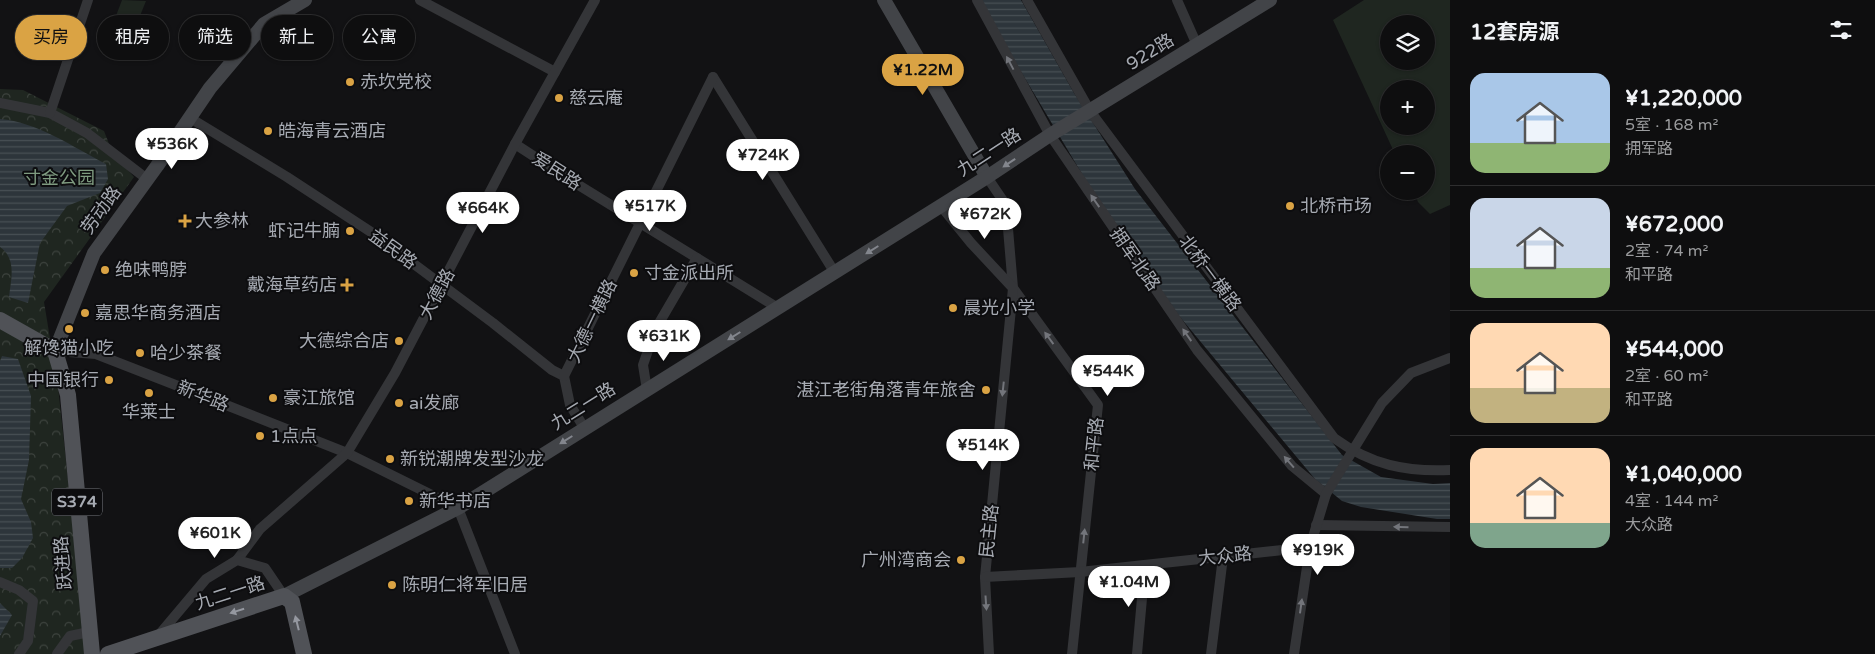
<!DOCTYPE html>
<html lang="zh">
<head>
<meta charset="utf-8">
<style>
  body { margin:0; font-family:"Varela Round","Noto Sans SC",sans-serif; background:#1c1c1d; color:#f1f3f6; height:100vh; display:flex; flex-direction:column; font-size:19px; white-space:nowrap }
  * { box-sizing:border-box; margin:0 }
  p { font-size:16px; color:#9b9c9e }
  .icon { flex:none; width:28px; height:28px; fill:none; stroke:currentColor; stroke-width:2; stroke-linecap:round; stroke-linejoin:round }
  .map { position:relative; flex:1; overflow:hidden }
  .drawer { display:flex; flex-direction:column; background:#0e0e0f; width:425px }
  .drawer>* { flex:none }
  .guide { position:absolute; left:15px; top:15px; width:475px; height:45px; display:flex; gap:10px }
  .tools { position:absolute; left:1380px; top:15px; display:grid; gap:10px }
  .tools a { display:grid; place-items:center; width:55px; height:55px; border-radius:50%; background:#0e0e0f; box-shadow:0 1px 4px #0004,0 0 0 1px #2e2e2f; font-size:25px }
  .price { position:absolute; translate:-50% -42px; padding:0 11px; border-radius:18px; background:#fff; color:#222; font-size:16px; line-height:32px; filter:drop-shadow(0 1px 2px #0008) }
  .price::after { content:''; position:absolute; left:50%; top:30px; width:15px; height:11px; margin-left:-8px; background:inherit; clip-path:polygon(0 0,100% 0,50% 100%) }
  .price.active { background:#daa344; color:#111 }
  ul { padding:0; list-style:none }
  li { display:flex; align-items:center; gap:15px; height:125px; padding:0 20px }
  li+li { border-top:1px solid #2e2e2f }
  li span { display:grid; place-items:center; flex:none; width:140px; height:100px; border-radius:15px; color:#555 }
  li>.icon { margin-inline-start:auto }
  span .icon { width:60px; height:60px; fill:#fffc; stroke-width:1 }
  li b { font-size:21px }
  h2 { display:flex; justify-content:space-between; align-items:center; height:60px; padding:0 20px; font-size:21px }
  .tag { padding:0 18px; border-radius:22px; background:#0e0e0f; box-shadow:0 1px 4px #0004,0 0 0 1px #2e2e2f; font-size:18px; line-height:45px }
  .tag.active { background:#daa344; color:#111 }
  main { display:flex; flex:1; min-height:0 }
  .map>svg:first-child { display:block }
</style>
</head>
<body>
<main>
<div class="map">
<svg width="1450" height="654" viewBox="0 0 1450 654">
  <defs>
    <pattern id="forest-crowns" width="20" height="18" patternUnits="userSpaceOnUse" patternTransform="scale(1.25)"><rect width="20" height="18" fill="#1f2620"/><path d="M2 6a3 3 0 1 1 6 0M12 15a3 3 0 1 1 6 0" fill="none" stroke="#3d433e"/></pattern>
    <pattern id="water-rules" width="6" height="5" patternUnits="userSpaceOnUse" patternTransform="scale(1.25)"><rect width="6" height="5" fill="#2d353b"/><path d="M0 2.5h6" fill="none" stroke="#485055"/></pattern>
  </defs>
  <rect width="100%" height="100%" fill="#121214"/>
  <!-- grass -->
  <g fill="#1f2620" fill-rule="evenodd">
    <path d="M122 0 146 1 131 38 111 29Z"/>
    <path d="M1364 0H1450V205L1430 214 1418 202 1413 191H1426V154H1395L1333 20ZM1389 24H1426V61H1389ZM1389 89H1426V126H1389Z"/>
  </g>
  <!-- forest -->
  <path fill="url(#forest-crowns)" d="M0 89 23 90 104 131 113 154 134 177 44 302 58 387 87 654H0Z"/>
  <!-- water -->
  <g fill="url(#water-rules)">
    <path d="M981 0H1021L1074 93 1135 189 1342 455 1381 477 1433 484 1450 483V519H1437L1361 507 1342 501 1315 479 1180 317 1097 199 1011 55Z"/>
    <path d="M0 119C37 122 73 147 106 164L108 179 100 193 67 206 40 243 28 303 9 297C11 279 17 259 0 247Z"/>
    <path d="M2 356 18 359 31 396 29 460 21 499 31 522 33 538 22 558 12 568H0V361Z"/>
    <path d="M0 603 12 615 0 636Z"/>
  </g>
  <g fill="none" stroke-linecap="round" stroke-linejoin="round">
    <!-- street -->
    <g stroke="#343538" stroke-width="10">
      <path d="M420 0 555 72"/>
      <path d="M977 0 1050 135 1197 350 1292 466 1326 494"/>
      <path d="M1027 0 1090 111 1334 438C1371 465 1406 472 1450 470"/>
      <path d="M1177 0 1197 45"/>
      <path d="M713 77 835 273"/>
      <path d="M0 103 50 113 87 133 147 179"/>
      <path d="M50 113 88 0"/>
      <path d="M190 118 287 177 371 232 493 323 552 370 564 376 570 405 585 429"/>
      <path d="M515 144 572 181 778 308"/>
      <path d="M987 177 1006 205 1013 288 1098 405 1072 654"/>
      <path d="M941 206 971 243 1013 288 985 577 989 654"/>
      <path d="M55 351 96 354 196 393 347 453 458 508 515 654"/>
      <path d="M564 376 713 77"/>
      <path d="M647 390 643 365 655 330 697 258"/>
      <path d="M1316 525 1450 527"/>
      <path d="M237 560 260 529 347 453 395 373 515 144 595 0"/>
      <path d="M985 577 1080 572 1310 547"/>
      <path d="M0 582 19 590 33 601 28 641 19 654"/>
      <path d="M158 636 206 579 237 560 265 568 284 596"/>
      <path d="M57 654 70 636 89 632"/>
      <path d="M1137 654 1145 565"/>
      <path d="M1211 654 1223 557"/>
      <path d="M1294 654 1310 547 1326 494 1382 403 1411 373 1450 358"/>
    </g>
    <!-- secondary -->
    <g stroke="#424448" stroke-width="14">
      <path d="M884 0 987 177"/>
      <path d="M55 351 94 253 157 166 210 88 264 24 305 0"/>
      <path d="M284 596 458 508 987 177 1050 135 1270 0"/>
    </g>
    <!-- primary -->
    <g stroke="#505257" stroke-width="16">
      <path d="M0 320 55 351"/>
      <path d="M55 351 68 395 92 654"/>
      <path d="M108 654 284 596 292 602 304 654"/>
    </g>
  </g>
  <!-- one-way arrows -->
  <defs><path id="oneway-solid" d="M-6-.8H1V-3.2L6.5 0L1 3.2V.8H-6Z" transform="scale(1.25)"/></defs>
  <g fill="#73757b">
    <use href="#oneway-solid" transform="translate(1010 63) rotate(-118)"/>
    <use href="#oneway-solid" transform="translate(1095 201) rotate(-125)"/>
    <use href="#oneway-solid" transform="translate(1187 335) rotate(-125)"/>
    <use href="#oneway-solid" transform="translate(1049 338) rotate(-126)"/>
    <use href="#oneway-solid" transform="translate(1003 389) rotate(96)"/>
    <use href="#oneway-solid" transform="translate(1289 462) rotate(-131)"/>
    <use href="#oneway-solid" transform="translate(1401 527) rotate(-178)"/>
    <use href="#oneway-solid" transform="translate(1084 536) rotate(-84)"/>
    <use href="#oneway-solid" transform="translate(986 603) rotate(86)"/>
    <use href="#oneway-solid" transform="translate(1301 606) rotate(-82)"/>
  </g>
  <g fill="#83868d">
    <use href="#oneway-solid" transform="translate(1009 163) rotate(146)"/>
    <use href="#oneway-solid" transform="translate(872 250) rotate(148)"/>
    <use href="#oneway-solid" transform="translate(734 336) rotate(148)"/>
    <use href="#oneway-solid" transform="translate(566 440) rotate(148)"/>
  </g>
  <g fill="#9598a0">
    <use href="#oneway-solid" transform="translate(237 611) rotate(162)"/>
    <use href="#oneway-solid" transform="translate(297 623) rotate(-104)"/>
  </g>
  <!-- markers -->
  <g fill="#daa344" stroke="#0d0d0f" stroke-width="2">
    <circle cx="350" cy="82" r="5"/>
    <circle cx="559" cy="98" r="5"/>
    <circle cx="268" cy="131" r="5"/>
    <circle cx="1290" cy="206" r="5"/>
    <path d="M182.5 213.5h5v5h5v5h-5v5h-5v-5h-5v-5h5z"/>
    <circle cx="350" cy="231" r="5"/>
    <circle cx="105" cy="270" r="5"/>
    <circle cx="634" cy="273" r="5"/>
    <path d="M344.5 277.5h5v5h5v5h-5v5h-5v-5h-5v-5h5z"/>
    <circle cx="953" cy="308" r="5"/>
    <circle cx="85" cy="313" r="5"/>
    <circle cx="69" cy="329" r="5"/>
    <circle cx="399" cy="341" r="5"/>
    <circle cx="140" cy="353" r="5"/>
    <circle cx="109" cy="380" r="5"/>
    <circle cx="986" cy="390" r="5"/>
    <circle cx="149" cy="393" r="5"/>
    <circle cx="273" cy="398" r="5"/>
    <circle cx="399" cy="403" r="5"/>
    <circle cx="260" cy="436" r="5"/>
    <circle cx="390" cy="459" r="5"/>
    <circle cx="409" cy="501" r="5"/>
    <circle cx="961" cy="560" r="5"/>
    <circle cx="392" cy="585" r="5"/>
  </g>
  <g text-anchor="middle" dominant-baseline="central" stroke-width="4" stroke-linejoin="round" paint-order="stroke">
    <!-- shield labels -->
    <rect fill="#0d0d0f" stroke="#787b81" stroke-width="1" x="52" y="488.5" width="50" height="27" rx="4"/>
    <g font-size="16" font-weight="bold" fill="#a6aab2">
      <text x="77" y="502">S374</text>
    </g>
    <!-- street labels -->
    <g font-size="18" fill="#a6aab2" stroke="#0d0d0f">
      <text transform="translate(1150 52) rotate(-32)">922路</text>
      <text transform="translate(989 152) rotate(-33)">九二一路</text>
      <text transform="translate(557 171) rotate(33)">爱民路</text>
      <text transform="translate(101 210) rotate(-54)">劳动路</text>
      <text transform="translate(393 249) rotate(36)">益民路</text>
      <text transform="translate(1135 259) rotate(55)">拥军北路</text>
      <text transform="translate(1210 273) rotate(53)">北桥一横路</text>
      <text transform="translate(437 294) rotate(-62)">大德路</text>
      <text transform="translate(592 321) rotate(-64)">大德一横路</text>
      <text transform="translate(203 396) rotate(22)">新华路</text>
      <text transform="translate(583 406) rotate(-32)">九二一路</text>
      <text transform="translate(1094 444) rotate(-84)">和平路</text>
      <text transform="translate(989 531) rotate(-84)">民主路</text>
      <text transform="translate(1225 556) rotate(-6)">大众路</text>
      <text transform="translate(63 563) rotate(-95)">跃进路</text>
      <text transform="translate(230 593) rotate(-18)">九二一路</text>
    </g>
    <!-- poi labels -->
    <g font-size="18" fill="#a6aab2" stroke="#0d0d0f" text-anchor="start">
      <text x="360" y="82">赤坎党校</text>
      <text x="569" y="98">慈云庵</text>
      <text x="278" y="131">皓海青云酒店</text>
      <text x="1300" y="206">北桥市场</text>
      <text x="195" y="221">大参林</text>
      <text x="340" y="231" text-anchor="end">虾记牛腩</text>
      <text x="115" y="270">绝味鸭脖</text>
      <text x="644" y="273">寸金派出所</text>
      <text x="337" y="285" text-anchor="end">戴海草药店</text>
      <text x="963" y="308">晨光小学</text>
      <text x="95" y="313">嘉思华商务酒店</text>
      <text x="389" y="341" text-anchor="end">大德综合店</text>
      <text x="69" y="348" text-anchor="middle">解馋猫小吃</text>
      <text x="150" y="353">哈少茶餐</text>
      <text x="99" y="380" text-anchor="end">中国银行</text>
      <text x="976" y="390" text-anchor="end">湛江老街角落青年旅舍</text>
      <text x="283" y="398">豪江旅馆</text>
      <text x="409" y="403">ai发廊</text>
      <text x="149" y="412" text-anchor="middle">华莱士</text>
      <text x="270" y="436">1点点</text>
      <text x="400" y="459">新锐潮牌发型沙龙</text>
      <text x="419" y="501">新华书店</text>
      <text x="951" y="560" text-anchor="end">广州湾商会</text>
      <text x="402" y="585">陈明仁将军旧居</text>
    </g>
    <!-- park labels -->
    <g font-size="18" fill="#7f9b80" stroke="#0d0d0f">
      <text x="59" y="178">寸金公园</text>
    </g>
  </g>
</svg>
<div class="tools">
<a><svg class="icon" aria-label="layers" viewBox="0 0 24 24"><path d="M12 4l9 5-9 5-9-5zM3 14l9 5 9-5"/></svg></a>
<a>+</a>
<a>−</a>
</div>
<b class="price active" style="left:923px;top:96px">¥1.22M</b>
<b class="price" style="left:172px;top:170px">¥536K</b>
<b class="price" style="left:763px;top:181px">¥724K</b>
<b class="price" style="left:650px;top:232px">¥517K</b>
<b class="price" style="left:483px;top:234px">¥664K</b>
<b class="price" style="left:985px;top:240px">¥672K</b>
<b class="price" style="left:664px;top:362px">¥631K</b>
<b class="price" style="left:1108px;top:397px">¥544K</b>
<b class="price" style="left:983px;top:471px">¥514K</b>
<b class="price" style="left:215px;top:559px">¥601K</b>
<b class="price" style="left:1318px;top:576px">¥919K</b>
<b class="price" style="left:1129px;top:608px">¥1.04M</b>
<div class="guide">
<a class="tag active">买房</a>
<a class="tag">租房</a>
<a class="tag">筛选</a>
<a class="tag">新上</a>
<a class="tag">公寓</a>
</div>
</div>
<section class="drawer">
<h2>12套房源<svg class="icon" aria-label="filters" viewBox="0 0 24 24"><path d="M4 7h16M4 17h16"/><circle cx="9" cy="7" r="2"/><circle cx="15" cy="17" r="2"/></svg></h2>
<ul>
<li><span style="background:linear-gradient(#a9c7e8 70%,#8fb573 0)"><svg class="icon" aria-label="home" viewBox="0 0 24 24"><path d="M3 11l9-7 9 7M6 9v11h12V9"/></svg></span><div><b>¥1,220,000</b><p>5室 · 168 m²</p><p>拥军路</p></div></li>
<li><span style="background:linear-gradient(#c9d6e8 70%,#8fb573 0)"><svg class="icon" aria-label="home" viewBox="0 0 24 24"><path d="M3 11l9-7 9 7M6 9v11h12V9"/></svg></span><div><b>¥672,000</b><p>2室 · 74 m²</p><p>和平路</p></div></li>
<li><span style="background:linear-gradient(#ffd9b3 65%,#c2b280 0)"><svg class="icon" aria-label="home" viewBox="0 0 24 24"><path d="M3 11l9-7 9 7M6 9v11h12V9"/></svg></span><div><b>¥544,000</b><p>2室 · 60 m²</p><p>和平路</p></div></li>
<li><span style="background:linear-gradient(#ffd9b3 75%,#7fa58c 0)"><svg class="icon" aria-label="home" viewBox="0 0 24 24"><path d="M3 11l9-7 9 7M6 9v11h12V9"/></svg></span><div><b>¥1,040,000</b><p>4室 · 144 m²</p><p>大众路</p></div></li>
</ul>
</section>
</main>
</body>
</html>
